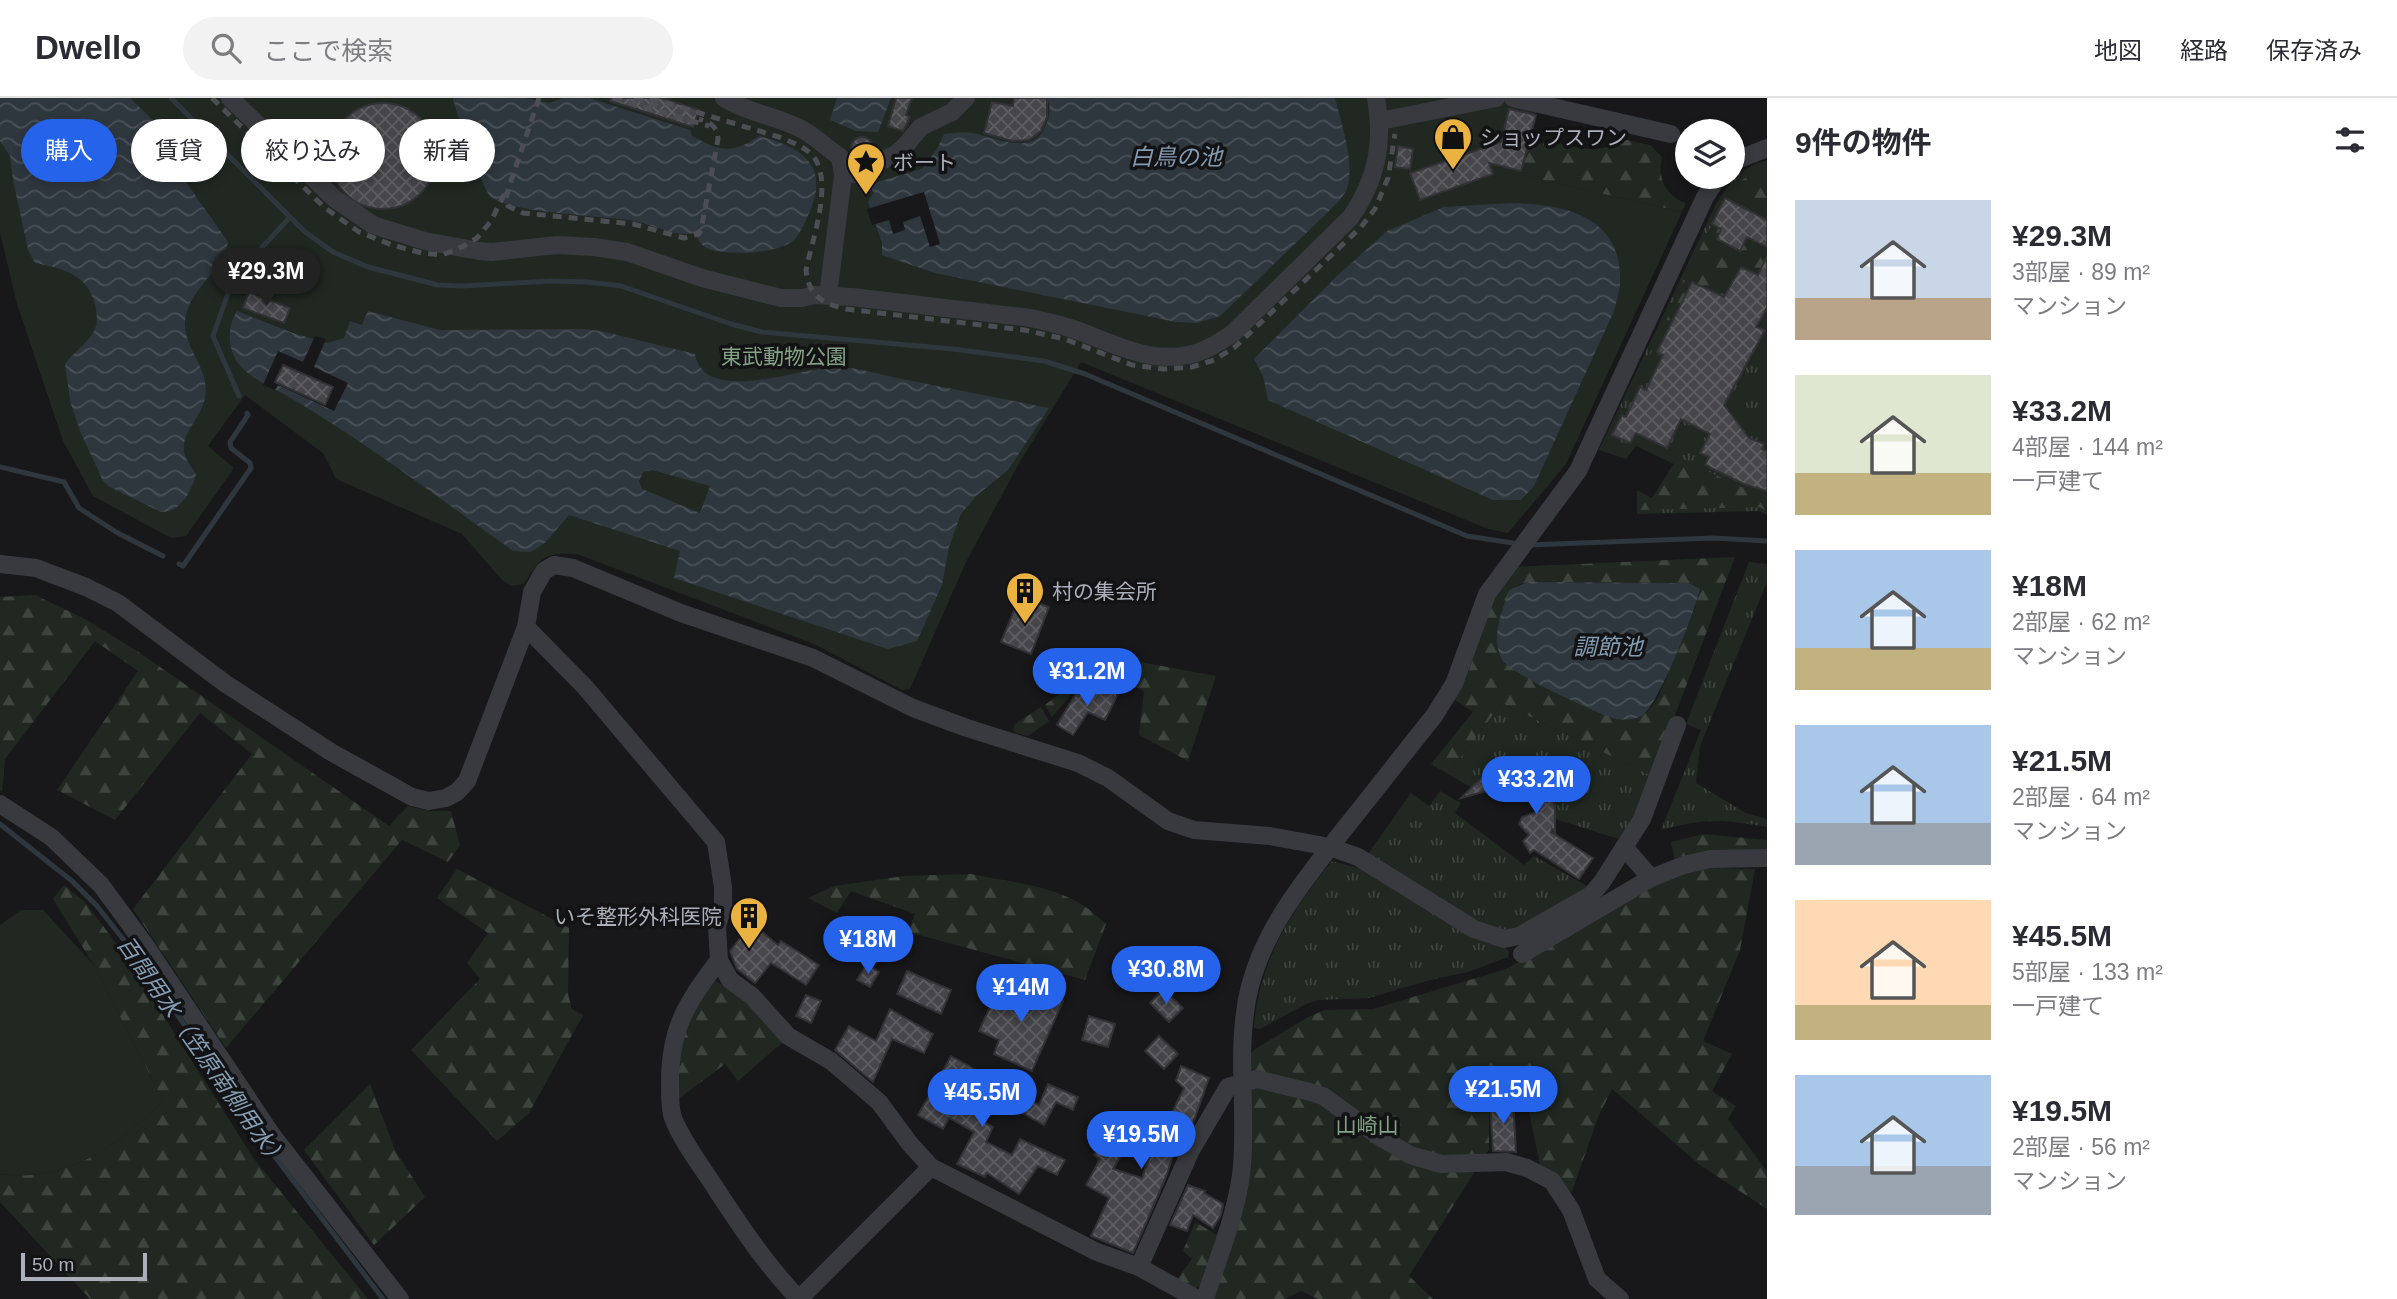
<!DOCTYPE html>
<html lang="ja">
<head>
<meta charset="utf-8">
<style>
  body { margin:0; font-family:Helvetica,"Noto Sans JP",sans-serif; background:#f2f2f3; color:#2b2b33; height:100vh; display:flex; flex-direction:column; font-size:26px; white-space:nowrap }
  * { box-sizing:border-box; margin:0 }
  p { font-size:23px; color:#7c7c81 }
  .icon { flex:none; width:38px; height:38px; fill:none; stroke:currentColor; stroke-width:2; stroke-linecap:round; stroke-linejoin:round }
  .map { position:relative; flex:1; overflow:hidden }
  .panel { display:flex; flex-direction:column; background:#fff; width:630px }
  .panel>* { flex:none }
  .top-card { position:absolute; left:21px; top:21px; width:665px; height:63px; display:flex; gap:14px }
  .buttons { position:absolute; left:1675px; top:21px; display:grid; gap:14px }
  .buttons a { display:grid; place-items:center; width:70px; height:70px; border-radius:50%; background:#fff; box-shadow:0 4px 10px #0003; font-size:35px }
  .scale { position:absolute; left:21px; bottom:18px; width:126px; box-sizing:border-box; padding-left:7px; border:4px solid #abafb9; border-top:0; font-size:19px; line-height:24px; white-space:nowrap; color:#abafb9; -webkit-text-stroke:5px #131315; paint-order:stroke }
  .price { position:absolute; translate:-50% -60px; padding:0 16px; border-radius:24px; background:#2563eb; color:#fff; font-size:23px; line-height:46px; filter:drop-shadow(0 2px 4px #0008) }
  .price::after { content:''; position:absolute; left:50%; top:42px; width:21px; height:16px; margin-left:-10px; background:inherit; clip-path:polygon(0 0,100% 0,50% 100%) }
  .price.selected { background:#222; color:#fff }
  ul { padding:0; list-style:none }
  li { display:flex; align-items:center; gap:21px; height:175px; padding:0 28px }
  li span { display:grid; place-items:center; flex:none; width:196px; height:140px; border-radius:0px; color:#555 }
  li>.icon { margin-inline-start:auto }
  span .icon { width:84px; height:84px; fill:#fffc; stroke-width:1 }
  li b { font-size:30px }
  h2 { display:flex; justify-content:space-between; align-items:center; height:84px; padding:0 28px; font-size:30px }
  .tag { padding:0 24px; border-radius:32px; background:#fff; box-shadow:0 4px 10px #0003; font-size:24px; line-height:63px }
  .tag.selected { background:#2563eb; color:#fff }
  header { display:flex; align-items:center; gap:42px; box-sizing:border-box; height:98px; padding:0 35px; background:#fff; border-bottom:2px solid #e1e1e2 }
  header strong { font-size:33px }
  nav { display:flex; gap:38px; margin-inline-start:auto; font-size:24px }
  .search { width:490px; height:63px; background:#f2f2f3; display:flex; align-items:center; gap:18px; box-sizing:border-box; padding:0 24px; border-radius:38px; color:#7c7c81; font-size:26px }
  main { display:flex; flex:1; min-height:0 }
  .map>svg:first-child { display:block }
</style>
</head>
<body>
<header>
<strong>Dwello</strong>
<div class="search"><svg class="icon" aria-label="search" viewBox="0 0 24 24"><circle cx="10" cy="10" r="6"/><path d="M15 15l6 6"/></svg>ここで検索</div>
<nav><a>地図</a><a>経路</a><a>保存済み</a></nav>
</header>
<main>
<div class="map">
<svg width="1767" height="1201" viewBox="0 0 1767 1201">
  <defs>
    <pattern id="grass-tufts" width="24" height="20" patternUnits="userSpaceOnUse" patternTransform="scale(1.75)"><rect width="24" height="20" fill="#202821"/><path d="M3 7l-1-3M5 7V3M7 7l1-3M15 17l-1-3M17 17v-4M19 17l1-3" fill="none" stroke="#3e453f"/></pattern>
    <pattern id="forest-firs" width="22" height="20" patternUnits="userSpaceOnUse" patternTransform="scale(1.75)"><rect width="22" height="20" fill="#202821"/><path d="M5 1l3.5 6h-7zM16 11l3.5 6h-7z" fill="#3e453f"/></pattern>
    <pattern id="water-waves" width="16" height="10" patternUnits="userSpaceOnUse" patternTransform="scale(1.75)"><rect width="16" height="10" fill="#2f373e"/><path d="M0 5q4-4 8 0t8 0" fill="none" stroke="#4a5158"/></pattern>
    <pattern id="building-cross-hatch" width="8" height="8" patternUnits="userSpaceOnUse" patternTransform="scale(1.75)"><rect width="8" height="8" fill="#45454a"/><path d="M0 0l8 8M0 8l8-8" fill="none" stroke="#5d5d62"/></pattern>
  </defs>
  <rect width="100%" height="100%" fill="#18181a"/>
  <!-- grass -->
  <g fill="url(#grass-tufts)">
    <path d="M1767 62V417L1759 413 1637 416V412L1656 406 1678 368 1636 348 1626 361 1599 352 1716 106C1731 82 1740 71 1767 62Z"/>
    <path d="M1749 464 1767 466V484L1700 648 1696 685 1746 715 1767 721V729C1723 721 1705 720 1661 732L1701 632 1686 626Z"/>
    <path d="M1502 605 1652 678 1636 719 1622 742 1555 721C1555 701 1547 690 1532 678L1534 667 1513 663 1498 664V673L1479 682 1472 690 1448 676Z"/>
    <path d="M1440 693 1461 705 1455 715 1524 767 1534 758 1589 789 1515 832C1481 835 1400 776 1368 756L1411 695 1429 708Z"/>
    <path d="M1332 763 1361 771 1468 836C1480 841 1501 845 1509 853L1508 859 1468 874 1430 882 1369 900 1318 902 1306 906 1260 931 1254 930C1259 863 1291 813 1332 763Z"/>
  </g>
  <!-- forest -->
  <g fill="url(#forest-firs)" fill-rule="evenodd">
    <path d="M1627 42 1650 47 1662 59C1657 80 1666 98 1686 105L1682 114 1520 77 1527 51C1550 36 1571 52 1594 51 1606 51 1616 44 1627 42Z"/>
    <path d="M1767 70V184L1713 292 1648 261 1710 130 1735 87 1755 73Z"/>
    <path d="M1678 359 1741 389 1767 397V413L1759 409 1637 412V392L1652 400Z"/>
    <path d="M1735 459 1652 678 1502 605 1448 676 1431 666 1473 614 1455 602C1470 578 1475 550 1484 523 1491 503 1503 487 1515 469ZM1528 484 1689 485 1700 491C1695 515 1682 539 1673 561 1666 579 1659 607 1642 618 1615 634 1530 580 1504 565L1518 487Z"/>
    <path d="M35 497 85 521 137 553 389 728 408 708 430 713H451L460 747 448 764 402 742 226 950 133 811 252 656 200 615 115 722 57 692 138 573 95 543 5 661 2 694 0 693V499Z"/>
    <path d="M1108 558 1216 578 1188 663 1139 637 1144 593 1117 580 1094 584 1075 592 1052 619 1045 607Z"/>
    <path d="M1041 609 1049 623 1028 638 1016 635 1013 632 1015 626Z"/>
    <path d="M1704 736 1767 742V754L1675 762 1671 744Z"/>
    <path d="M1711 770 1755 771 1740 852 1703 943 1732 956 1712 993 1736 1008 1728 1021 1767 1073V1111L1700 1067 1612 991 1599 1017 1572 1093 1566 1094 1540 1067 1526 999 1489 1002V1051L1409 1178 1433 1201H1318L1301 1193 1285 1201H1213L1240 1117 1248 959 1255 951 1308 919 1325 912 1373 911 1506 871 1655 787 1686 775Z"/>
    <path d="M457 771 569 830 568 896 572 911 583 917 529 1015 497 1043 411 952 480 881 467 865 488 835 437 800Z"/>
    <path d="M971 776C1008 784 1052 787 1084 808 1092 813 1099 820 1106 826L1085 882 908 834 915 816 851 793 837 815 808 800 834 788 904 778Z"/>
    <path d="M64 787 85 804 125 857 254 1061 368 1201H90L0 1104V1076C66 1085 118 1048 163 1003L93 866 53 801Z"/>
    <path d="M714 882 752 905 785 942 738 983 725 966 677 1002 679 944 697 902Z"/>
    <path d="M370 986 395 1052 425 1099 374 1147 304 1052Z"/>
    <path d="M1195 1124 1217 1137 1201 1188 1195 1190 1177 1181 1192 1161 1183 1153Z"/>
  </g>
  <!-- green -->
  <g fill="#202821">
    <path d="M0 0H1540L1521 77 1682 114 1566 366 1508 435 1488 431 1081 264 1017 369 966 464 910 591 902 592 814 546 577 456C543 455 542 458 524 486L511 488 502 482 462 436 336 381 324 356 245 297 208 348 234 370 186 438 171 440 93 398 63 343 17 206 0 135Z"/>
    <path d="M21 812H43L93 866 163 1003C118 1048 66 1085 0 1076V827Z"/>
  </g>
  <!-- water -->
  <g fill="url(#water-waves)" fill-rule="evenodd">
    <path d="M0 0H130L159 28 174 67 228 144C225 170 192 189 186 217 180 242 201 261 205 284 211 315 181 330 184 353 185 363 192 368 196 377 191 394 180 415 161 414L110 389 103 383 80 333 70 303 65 266C73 255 87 246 94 233 98 226 97 214 95 206 86 175 64 171 35 165L28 152 13 82 10 58 0 43Z"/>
    <path d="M453 0H525L549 5 564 0H589L690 32 692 38C722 54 730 56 760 38 801 50 830 66 810 113 806 122 801 135 794 142 778 156 728 158 709 151 701 148 698 142 695 135 675 140 653 126 633 123 602 117 513 116 491 99 483 92 455 13 453 0Z"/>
    <path d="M837 0H891L878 34 856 33 830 22Z"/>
    <path d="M1047 0H1335C1341 24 1354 62 1348 87 1346 97 1336 106 1329 113L1220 218 1197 225 1176 224 935 175 882 157V145L868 104 874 94 867 87 922 71 937 51 944 36C953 35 963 33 972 35 996 39 1034 60 1046 27 1050 18 1051 9 1047 0Z"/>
    <path d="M1512 105C1567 107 1623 118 1620 187 1619 195 1616 205 1614 213L1534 388 1521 402H1493L1268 302 1263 278 1254 261 1337 178 1387 133 1444 109Z"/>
    <path d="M237 213 293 235 328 245 344 240 350 223 362 227 368 213 440 232 582 231 601 233 695 256C704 309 804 268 839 269 860 270 882 277 902 281 951 291 1000 300 1049 310L1008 372 976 398 961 416 949 449 942 487 917 543 888 551 674 480 680 453 569 417 546 444 531 454 513 453C439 400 367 345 289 299 271 289 243 278 234 258 227 244 229 225 237 213ZM652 372 710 388 700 415 642 391 639 383 643 374Z"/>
    <path d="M1528 484 1689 485 1700 491C1695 513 1659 606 1643 617 1636 622 1625 622 1617 621 1601 618 1510 575 1503 563 1490 542 1501 512 1511 491Z"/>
  </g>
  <!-- pier -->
  <g fill="#18181a">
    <path d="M924 94 940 146 930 149 920 118 903 124 905 132 893 136 889 122 872 127 867 111Z"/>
    <path d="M315 238 326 241 314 269 348 285 334 313 278 287 275 292 263 287 278 253 303 264Z"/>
  </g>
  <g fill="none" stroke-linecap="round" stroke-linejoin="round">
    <!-- stream -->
    <g stroke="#2f373e" stroke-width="5">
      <path d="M171 0 304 133 333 154 368 169 438 187 462 188 551 183 588 184 621 188 731 226 762 234 953 251 1044 263 1085 276 1467 438 1519 446"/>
      <path d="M239 298 213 238 233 181 290 119"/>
      <path d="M0 369 64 384 79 410 116 434 163 458"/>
      <path d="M1528 447 1713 440 1767 443"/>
      <path d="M179 466 183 468 251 370 250 365 231 350 230 344 248 317 247 315"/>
      <path d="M0 726 72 783 97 808 145 869 263 1043 383 1201"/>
    </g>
  </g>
  <!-- building -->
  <g fill="url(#building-cross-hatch)" stroke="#323236" stroke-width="2">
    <path d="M611 0H661L699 12 693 29 610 3Z"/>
    <path d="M896 0H912L906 17 910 19 903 33 888 28Z"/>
    <path d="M1014 0H1047V19L1041 33 1029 42 1012 43 984 35 992 4 1013 8Z"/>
    <circle cx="383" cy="58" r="53"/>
    <path d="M1509 11 1536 17 1521 73 1489 65 1493 76 1420 102 1410 75 1501 44Z"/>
    <circle cx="862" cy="50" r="11"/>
    <path d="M1398 48 1413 51 1410 71 1395 69Z"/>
    <path d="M1725 100 1767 122V149L1747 139 1740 153 1717 141 1721 131 1712 126Z"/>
    <path d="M1767 158V210L1756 229 1765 232 1724 307 1749 340 1764 346 1762 351 1767 353V393L1744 386 1705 367 1709 359 1700 355 1710 336 1681 321 1667 350 1636 335 1630 345 1612 337 1622 317 1626 319 1640 289 1646 292 1663 257 1657 254 1692 184 1724 199 1741 169 1758 177Z"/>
    <path d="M249 194 290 210 284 225 243 210Z"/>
    <path d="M283 267 333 289 325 307 275 284Z"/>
    <path d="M1020 498 1049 509 1031 556 1001 544Z"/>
    <path d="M1097 586 1118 596 1105 622 1088 614 1073 637 1057 627 1077 594 1089 602Z"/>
    <path d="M1513 663 1535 667 1532 678 1543 687 1555 707V735L1552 731 1551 734 1593 760 1579 781 1534 752 1530 755 1523 743 1529 737 1519 726 1522 719 1539 713 1529 697 1516 690 1505 688 1461 700 1479 682 1498 673V664Z"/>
    <path d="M755 828 778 847 781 843 819 867 806 887 771 865 755 885 737 871 730 853 745 834 748 837Z"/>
    <path d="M867 866 879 874 870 889 857 882Z"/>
    <path d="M907 873 951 892 941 916 897 896Z"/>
    <path d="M1025 886 1063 903 1032 973 994 956 999 942 979 933 999 889 1019 898Z"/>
    <path d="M1163 891 1183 910 1169 924 1150 905Z"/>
    <path d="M806 897 821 903 811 925 796 918Z"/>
    <path d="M890 911 933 936 924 955 892 941 873 984 835 952 849 928 876 943Z"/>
    <path d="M1089 918 1115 926 1108 949 1082 942Z"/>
    <path d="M1159 938 1178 956 1164 971 1145 953Z"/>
    <path d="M951 958 976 972 971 980 993 992 978 1021 993 1029 986 1044 1012 1057 1020 1041 1065 1062 1057 1077 1038 1068 1019 1096 987 1075 985 1079 957 1066 974 1034 949 1020 943 1031 918 1017Z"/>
    <path d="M1181 968 1209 980 1193 1025 1190 1024 1180 1046 1177 1045 1166 1079 1133 1155 1091 1138 1109 1100 1086 1087 1100 1061 1094 1057 1108 1034 1124 1044 1120 1050 1124 1052 1113 1071 1142 1080 1156 1041 1159 1042 1184 990 1176 983Z"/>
    <path d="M1000 985 1039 1007 1048 986 1078 999 1073 1012 1056 1004 1044 1027 993 999Z"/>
    <path d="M1513 1002 1516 1054 1493 1053 1490 1003Z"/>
    <path d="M1188 1087 1205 1093 1204 1095 1223 1106 1221 1117 1213 1130 1193 1117 1187 1133 1170 1127Z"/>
  </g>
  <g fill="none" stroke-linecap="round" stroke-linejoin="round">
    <!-- street -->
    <g stroke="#393a3f" stroke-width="18">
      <path d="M230 0 335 101 373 127 425 143 479 153 492 154 557 147 594 149 627 154 702 180 781 200H802L815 197 852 199 1031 220C1047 224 1063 227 1079 233 1114 246 1149 265 1188 257 1204 254 1218 245 1232 236L1351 119C1377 81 1384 45 1376 0"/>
      <path d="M724 0C749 16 779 18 805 33 817 40 828 51 840 59L843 77 828 197"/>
      <path d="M1513 0 1671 36"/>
      <path d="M1380 23 1496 0"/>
      <path d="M1732 64 1767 50"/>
      <path d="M843 77 855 76 896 56 905 48 921 29 952 14 966 0"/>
      <path d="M0 466 36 470 86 489 118 505 226 586 331 654 412 699 429 703 446 700 457 694 467 683 526 529 532 494 544 473 554 467 573 470 681 515 813 560 913 610 967 630 1078 665 1108 680 1168 723 1194 732 1270 738 1330 749 1358 759 1474 831 1504 841 1519 838 1591 797 1602 784 1642 721 1677 627"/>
      <path d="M526 529 585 589 716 744 723 789V808L717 828 719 862 730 882 752 898 788 938 831 963 879 1004 910 1046 931 1069 1097 1154 1139 1169 1197 1201"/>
      <path d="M0 706 51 739 101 787 145 847 272 1037 400 1201"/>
      <path d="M1624 749 1651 780"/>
      <path d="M1522 856 1651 780 1684 767 1710 761 1767 760"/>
      <path d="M719 862C686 906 669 931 670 989 670 999 670 1011 673 1020 684 1047 703 1070 718 1094 743 1132 767 1168 799 1201"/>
      <path d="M1139 1169 1190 1054 1228 989 1257 981 1310 994 1323 998 1380 1039 1410 1057 1441 1066 1506 1064 1527 1070 1552 1083 1571 1112 1597 1181 1620 1201"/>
      <path d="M799 1201 931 1069"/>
      <path d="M1205 1201C1218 1159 1238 1113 1242 1068 1247 1008 1235 947 1250 888 1266 827 1307 779 1345 730 1375 693 1404 655 1434 618L1454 586 1487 496 1578 373 1705 99 1718 79"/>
    </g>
    <!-- rail -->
    <g stroke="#4c4e54" stroke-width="5" stroke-dasharray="9 7" stroke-linecap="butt">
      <path d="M212 0 325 110 359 134 392 147 422 155 442 157 462 149 477 140 491 123 506 93"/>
      <path d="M539 0 509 89 506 100 508 108 523 115 633 126 684 140 699 136 701 132 718 41C718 29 710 24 699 21"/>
      <path d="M613 0 709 28"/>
      <path d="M634 0 659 8"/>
      <path d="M650 0 779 39C791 44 804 48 813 58 834 84 812 142 806 172 808 197 823 206 846 211L1024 232 1065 241 1132 267 1164 271 1192 269 1214 262 1235 249 1361 129 1375 111 1388 80 1395 36"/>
    </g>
  </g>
  <!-- icons -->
  <defs>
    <symbol id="shop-pin" viewBox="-11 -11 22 30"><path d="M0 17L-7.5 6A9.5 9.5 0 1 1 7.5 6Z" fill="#eab240" stroke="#131315"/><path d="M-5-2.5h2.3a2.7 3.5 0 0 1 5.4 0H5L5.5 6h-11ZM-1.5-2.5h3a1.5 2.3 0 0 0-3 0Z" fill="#111"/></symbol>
    <symbol id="sight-pin" viewBox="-11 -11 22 30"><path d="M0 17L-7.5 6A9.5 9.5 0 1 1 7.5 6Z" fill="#eab240" stroke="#131315"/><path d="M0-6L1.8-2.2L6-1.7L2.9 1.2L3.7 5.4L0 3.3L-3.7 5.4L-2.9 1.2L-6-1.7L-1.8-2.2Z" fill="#111"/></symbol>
    <symbol id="building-pin" viewBox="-11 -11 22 30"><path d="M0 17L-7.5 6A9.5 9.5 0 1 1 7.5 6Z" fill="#eab240" stroke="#131315"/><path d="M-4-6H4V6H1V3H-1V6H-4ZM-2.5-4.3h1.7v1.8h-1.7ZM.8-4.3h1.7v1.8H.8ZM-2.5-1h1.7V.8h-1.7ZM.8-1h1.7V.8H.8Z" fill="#111"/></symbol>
  </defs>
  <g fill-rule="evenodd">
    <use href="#shop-pin" x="1431" y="17" width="44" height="60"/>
    <use href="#sight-pin" x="844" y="42" width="44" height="60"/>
    <use href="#building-pin" x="1003" y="471" width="44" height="60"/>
    <use href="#building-pin" x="727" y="796" width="44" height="60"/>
  </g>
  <g text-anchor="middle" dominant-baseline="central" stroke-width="7" stroke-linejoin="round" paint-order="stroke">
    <!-- poi labels -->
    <g font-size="21" fill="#abafb9" stroke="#131315" text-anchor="start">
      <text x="1480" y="39">ショップスワン</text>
      <text x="893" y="64">ボート</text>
      <text x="1052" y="493">村の集会所</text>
      <text x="722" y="818" text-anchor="end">いそ整形外科医院</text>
    </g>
    <!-- park labels -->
    <g font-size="21" fill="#83a385" stroke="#131315">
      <text x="784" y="258">東武動物公園</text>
      <text x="1367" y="1027">山崎山</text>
    </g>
    <!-- water labels -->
    <g font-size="23" font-style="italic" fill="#849cb2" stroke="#131315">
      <text x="1176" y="59">白鳥の池</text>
      <text x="1608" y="549">調節池</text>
      <text transform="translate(202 954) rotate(55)">百間用水（笠原南側用水）</text>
    </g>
  </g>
</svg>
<div class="buttons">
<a><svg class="icon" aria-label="layers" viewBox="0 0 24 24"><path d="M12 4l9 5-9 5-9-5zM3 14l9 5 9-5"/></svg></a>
</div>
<div class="scale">50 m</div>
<b class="price selected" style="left:266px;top:210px">¥29.3M</b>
<b class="price" style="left:1087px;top:610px">¥31.2M</b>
<b class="price" style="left:1536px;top:718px">¥33.2M</b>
<b class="price" style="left:868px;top:878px">¥18M</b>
<b class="price" style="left:1166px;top:908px">¥30.8M</b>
<b class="price" style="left:1021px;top:926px">¥14M</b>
<b class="price" style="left:1503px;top:1028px">¥21.5M</b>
<b class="price" style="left:982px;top:1031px">¥45.5M</b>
<b class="price" style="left:1141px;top:1073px">¥19.5M</b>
<div class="top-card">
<a class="tag selected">購入</a>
<a class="tag">賃貸</a>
<a class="tag">絞り込み</a>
<a class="tag">新着</a>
</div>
</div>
<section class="panel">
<h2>9件の物件<svg class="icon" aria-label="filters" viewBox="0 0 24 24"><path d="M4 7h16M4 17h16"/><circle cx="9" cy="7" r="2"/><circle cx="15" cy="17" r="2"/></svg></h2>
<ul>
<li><span style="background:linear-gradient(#c9d6e8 70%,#b9a48a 0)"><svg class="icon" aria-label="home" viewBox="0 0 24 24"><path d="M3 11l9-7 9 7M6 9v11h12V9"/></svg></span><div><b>¥29.3M</b><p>3部屋 · 89 m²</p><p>マンション</p></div></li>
<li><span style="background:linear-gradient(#dfe7d0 70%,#c2b280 0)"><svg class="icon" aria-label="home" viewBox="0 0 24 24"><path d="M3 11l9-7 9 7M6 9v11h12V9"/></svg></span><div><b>¥33.2M</b><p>4部屋 · 144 m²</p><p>一戸建て</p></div></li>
<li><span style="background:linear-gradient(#a9c7e8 70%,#c2b280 0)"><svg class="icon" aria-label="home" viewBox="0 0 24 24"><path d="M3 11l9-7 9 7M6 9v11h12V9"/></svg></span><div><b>¥18M</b><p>2部屋 · 62 m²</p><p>マンション</p></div></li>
<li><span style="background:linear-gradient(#a9c7e8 70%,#9aa5b1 0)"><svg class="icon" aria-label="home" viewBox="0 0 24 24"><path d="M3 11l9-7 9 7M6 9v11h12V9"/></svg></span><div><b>¥21.5M</b><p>2部屋 · 64 m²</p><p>マンション</p></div></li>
<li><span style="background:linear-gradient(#ffd9b3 75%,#c2b280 0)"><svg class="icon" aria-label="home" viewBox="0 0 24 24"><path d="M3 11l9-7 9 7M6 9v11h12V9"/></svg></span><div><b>¥45.5M</b><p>5部屋 · 133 m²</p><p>一戸建て</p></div></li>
<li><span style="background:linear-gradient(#a9c7e8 65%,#9aa5b1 0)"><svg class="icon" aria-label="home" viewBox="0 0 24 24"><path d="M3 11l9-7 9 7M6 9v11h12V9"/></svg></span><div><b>¥19.5M</b><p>2部屋 · 56 m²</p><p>マンション</p></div></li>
</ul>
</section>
</main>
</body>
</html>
